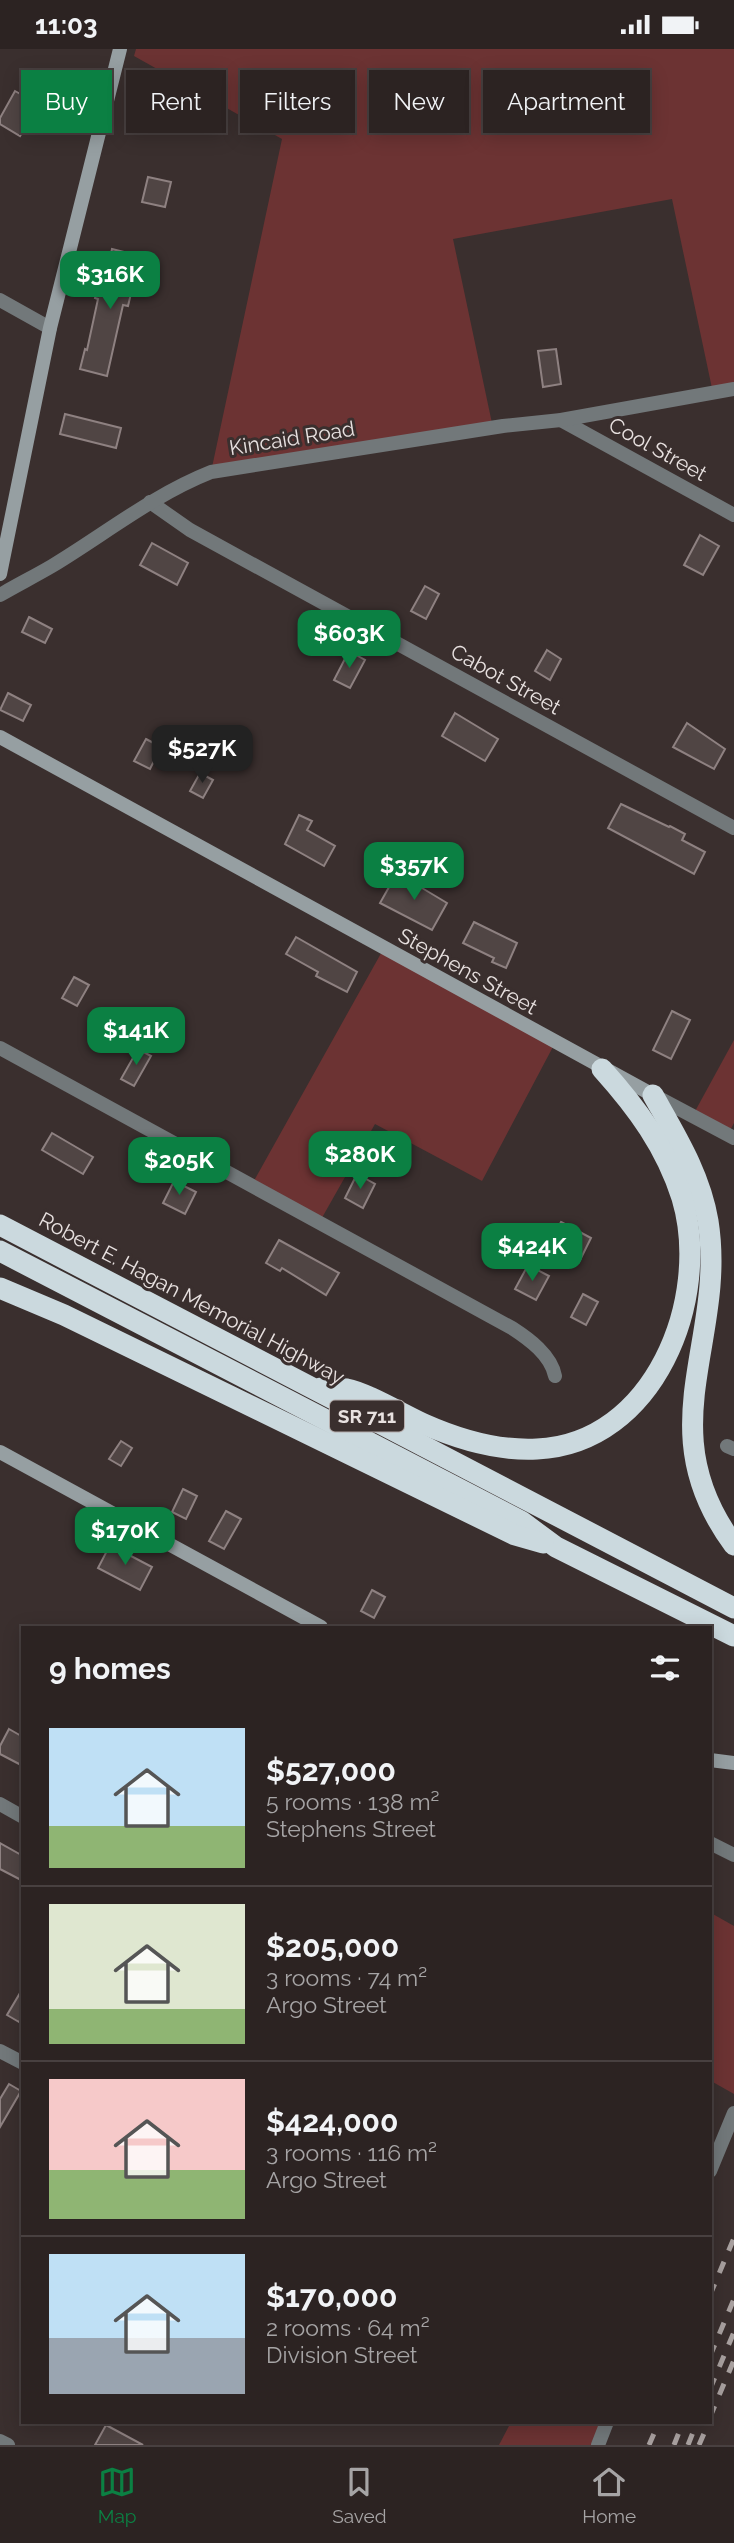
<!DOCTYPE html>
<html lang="en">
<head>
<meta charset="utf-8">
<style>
  body { margin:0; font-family:Raleway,sans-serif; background:#382f2f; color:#f1f3f6; height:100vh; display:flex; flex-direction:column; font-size:26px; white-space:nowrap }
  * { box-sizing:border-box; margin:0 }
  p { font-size:23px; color:#a6a4a5 }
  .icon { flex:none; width:38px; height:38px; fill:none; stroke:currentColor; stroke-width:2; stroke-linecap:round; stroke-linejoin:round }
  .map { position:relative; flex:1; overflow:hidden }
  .details { position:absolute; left:21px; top:1577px; width:691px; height:798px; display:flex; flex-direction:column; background:#2c2322; border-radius:0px; box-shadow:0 4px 18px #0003,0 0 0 2px #484040 }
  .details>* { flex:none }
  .banner { position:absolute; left:21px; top:21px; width:693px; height:63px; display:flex; gap:14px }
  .price { position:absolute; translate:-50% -60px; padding:0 16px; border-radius:14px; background:#0b8043; color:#fff; font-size:23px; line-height:46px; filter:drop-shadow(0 2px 4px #0008) }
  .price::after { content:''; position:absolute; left:50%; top:42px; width:21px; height:16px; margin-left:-10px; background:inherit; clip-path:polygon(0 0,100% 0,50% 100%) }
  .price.selected { background:#222; color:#fff }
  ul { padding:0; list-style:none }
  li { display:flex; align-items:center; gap:21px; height:175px; padding:0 28px }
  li+li { border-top:2px solid #484040 }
  li span { display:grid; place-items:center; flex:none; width:196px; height:140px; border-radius:0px; color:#555 }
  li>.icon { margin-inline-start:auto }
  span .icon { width:84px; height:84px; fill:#fffc; stroke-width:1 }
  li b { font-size:30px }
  h2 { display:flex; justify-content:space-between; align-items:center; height:84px; padding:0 28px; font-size:30px }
  .pill { padding:0 24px; border-radius:0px; background:#2c2322; box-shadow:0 4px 18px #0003,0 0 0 2px #484040; font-size:24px; line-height:63px }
  .pill.selected { background:#0b8043; color:#fff }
  .status { display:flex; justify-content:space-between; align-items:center; height:49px; padding:0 35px; background:#2c2322; direction:ltr }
  .status svg { height:19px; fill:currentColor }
  .tab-bar { display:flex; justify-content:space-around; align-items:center; height:98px; border-top:2px solid #484040; background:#2c2322; font-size:19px; color:#a6a4a5 }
  .tab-bar a { display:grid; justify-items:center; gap:4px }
  .tab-bar .selected { color:#0b8043 }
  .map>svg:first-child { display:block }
</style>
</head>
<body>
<div class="status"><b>11:03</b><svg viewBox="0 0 49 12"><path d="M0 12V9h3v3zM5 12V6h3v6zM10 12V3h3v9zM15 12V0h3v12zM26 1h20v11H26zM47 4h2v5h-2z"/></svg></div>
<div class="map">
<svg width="734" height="2396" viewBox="0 0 734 2396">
  <rect width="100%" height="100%" fill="#3a2f2e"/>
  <!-- green -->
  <g fill="#6c3333">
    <path d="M136 0H734V340L713 344 672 150 453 190 493 379 211 423 282 90 134 7Z"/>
    <path d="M384 899 555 994 482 1132 375 1075 319 1174 251 1137Z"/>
    <path d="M734 991V1074L728 1085 693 1066Z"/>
    <path d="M711 1864 734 1877V2045L711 2032Z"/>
    <path d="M511 2373H607L598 2396H499Z"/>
  </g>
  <!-- building -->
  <g fill="#504544" stroke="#8e8181" stroke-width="2">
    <path d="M15 42 38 55 20 87 0 75V69Z"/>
    <path d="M148 128 171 133 165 158 142 153Z"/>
    <path d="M112 200 140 207 128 257 123 256 107 327 80 320 85 300 87 301 98 250 95 249 99 231 105 232Z"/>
    <path d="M556 300 561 335 543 338 538 302Z"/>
    <path d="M65 365 121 379 116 399 60 385Z"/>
    <path d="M700 486 719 497 703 526 684 516Z"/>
    <path d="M152 494 188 514 177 536 140 516Z"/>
    <path d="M425 537 439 545 426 570 411 562Z"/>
    <path d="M29 568 52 580 45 594 22 583Z"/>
    <path d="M547 601 561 610 550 631 535 622Z"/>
    <path d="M349 602 365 611 350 639 334 631Z"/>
    <path d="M8 644 31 656 23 672 0 661Z"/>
    <path d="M455 664 498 690 485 712 442 687Z"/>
    <path d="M687 674 725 700 714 720 673 698Z"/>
    <path d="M146 690 161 698 150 720 134 712Z"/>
    <path d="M200 724 213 731 203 749 190 742Z"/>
    <path d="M621 755 669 778 670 777 685 785 682 791 705 803 694 825 608 779Z"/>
    <path d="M299 766 312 772 307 781 335 797 324 817 285 795Z"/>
    <path d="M397 824 447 854 432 881 380 854Z"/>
    <path d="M474 873 517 894 506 919 492 913 494 909 463 894Z"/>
    <path d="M296 888 357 923 347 943 316 927 318 923 286 905Z"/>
    <path d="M74 928 89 936 77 957 62 949Z"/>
    <path d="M672 962 690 971 671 1010 653 1001Z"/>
    <path d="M138 1000 151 1007 134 1037 121 1030Z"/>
    <path d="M52 1084 93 1108 83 1125 42 1101Z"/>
    <path d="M357 1125 375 1135 363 1159 345 1149Z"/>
    <path d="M174 1132 196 1143 185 1165 163 1154Z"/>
    <path d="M561 1173 591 1189 579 1213 548 1196Z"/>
    <path d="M279 1191 339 1224 326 1246 282 1219 280 1222 266 1214Z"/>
    <path d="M528 1216 549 1227 536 1251 515 1240Z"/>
    <path d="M583 1245 598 1253 586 1276 571 1268Z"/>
    <path d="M121 1392 132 1399 121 1417 109 1410Z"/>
    <path d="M183 1440 197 1447 186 1470 172 1463Z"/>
    <path d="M226 1462 241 1470 224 1500 209 1492Z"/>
    <path d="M110 1496 152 1518 140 1541 98 1519Z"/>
    <path d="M372 1541 385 1548 374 1569 361 1562Z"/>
    <path d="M9 1680 23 1688V1717L0 1705V1697Z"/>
    <path d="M0 1794 23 1807V1832L0 1820Z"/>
    <path d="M23 1939V1966L19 1973 7 1966Z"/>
    <path d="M9 2035 21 2042 0 2078V2050Z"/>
    <path d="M106 2376 143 2396H95Z"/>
  </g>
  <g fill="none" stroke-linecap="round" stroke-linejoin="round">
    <!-- street -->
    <g stroke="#72787a" stroke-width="14">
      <path d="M0 251 50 279"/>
      <path d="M561 371 734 466"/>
      <path d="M150 453 190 481 734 779"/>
      <path d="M0 546C17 536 35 527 52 517 105 485 153 446 211 423L503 377 561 371 734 340"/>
      <path d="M0 999 512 1279C529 1290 551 1306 555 1327"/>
      <path d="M655 1047 734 1089"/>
      <path d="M727 1397 734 1400"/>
      <path d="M0 1755 23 1768"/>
      <path d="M710 1794 734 1806"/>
      <path d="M0 2002 23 2014"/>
      <path d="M710 2122 734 2064"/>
      <path d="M0 2392 8 2396"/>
      <path d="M598 2396 607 2373"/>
    </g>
    <!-- secondary -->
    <g stroke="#969fa2" stroke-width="14">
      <path d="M0 525 50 279 120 0"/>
      <path d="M0 688 653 1046"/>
      <path d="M0 1403 321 1578"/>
      <path d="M710 1711 734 1714"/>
    </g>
    <!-- highway -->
    <g stroke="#cbd9de" stroke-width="21">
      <path d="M653 1046C676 1087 700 1125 708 1172 727 1292 647 1379 734 1496"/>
      <path d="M0 1176 734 1559"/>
      <path d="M0 1202 521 1472 556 1498 734 1587"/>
      <path d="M0 1239 64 1266 515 1486 543 1494"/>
      <path d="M321 1339C329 1340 339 1339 347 1340 365 1343 406 1367 424 1375 460 1391 498 1402 537 1400 654 1395 712 1250 682 1149 666 1098 637 1059 602 1020"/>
    </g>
    <!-- rail -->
    <g stroke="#a8a09f" stroke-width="5" stroke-dasharray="12 12" stroke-linecap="butt">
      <path d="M710 2246 734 2189"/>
      <path d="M710 2307 734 2250"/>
      <path d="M710 2340 734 2283"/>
      <path d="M710 2368 734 2311"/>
      <path d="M649 2396 659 2373"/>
      <path d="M674 2396 683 2373"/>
      <path d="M688 2396 697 2373"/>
      <path d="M699 2396 709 2373"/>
    </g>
  </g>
  <g text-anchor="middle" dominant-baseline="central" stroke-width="6" stroke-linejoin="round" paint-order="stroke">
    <!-- shield labels -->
    <rect fill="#3a2f2e" stroke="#b4acab" stroke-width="2" x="330" y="1351.5" width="74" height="31" rx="5"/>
    <g font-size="19" font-weight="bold" fill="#e8e1e0">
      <text x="367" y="1367">SR 711</text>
    </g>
    <!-- street labels -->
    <g font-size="21" fill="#e8e1e0" stroke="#3a2f2e">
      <text transform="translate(292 389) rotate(-9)">Kincaid Road</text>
      <text transform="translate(658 400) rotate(29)">Cool Street</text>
      <text transform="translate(506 630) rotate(29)">Cabot Street</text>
      <text transform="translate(468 922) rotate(29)">Stephens Street</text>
      <text transform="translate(192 1249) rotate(28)">Robert E. Hagan Memorial Highway</text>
    </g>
  </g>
</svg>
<b class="price" style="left:110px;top:262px">$316K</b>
<b class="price" style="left:349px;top:621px">$603K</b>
<b class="price selected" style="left:202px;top:736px">$527K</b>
<b class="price" style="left:414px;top:853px">$357K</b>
<b class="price" style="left:136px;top:1018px">$141K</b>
<b class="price" style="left:360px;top:1142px">$280K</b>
<b class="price" style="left:179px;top:1148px">$205K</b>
<b class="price" style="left:532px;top:1234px">$424K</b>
<b class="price" style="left:125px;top:1518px">$170K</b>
<div class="banner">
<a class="pill selected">Buy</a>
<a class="pill">Rent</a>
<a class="pill">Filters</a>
<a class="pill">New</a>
<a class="pill">Apartment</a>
</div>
<section class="details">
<h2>9 homes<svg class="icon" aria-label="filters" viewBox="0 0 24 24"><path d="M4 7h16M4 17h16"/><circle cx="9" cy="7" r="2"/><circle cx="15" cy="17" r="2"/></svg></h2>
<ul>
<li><span style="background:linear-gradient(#bfe0f5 70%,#8fb573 0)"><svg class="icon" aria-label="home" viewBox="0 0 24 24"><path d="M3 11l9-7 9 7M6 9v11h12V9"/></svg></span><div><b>$527,000</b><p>5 rooms · 138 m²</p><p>Stephens Street</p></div></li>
<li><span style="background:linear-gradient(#dfe7d0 75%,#8fb573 0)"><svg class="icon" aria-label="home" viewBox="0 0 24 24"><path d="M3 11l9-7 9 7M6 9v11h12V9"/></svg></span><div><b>$205,000</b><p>3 rooms · 74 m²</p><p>Argo Street</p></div></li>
<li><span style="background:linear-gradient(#f6c9c9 65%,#8fb573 0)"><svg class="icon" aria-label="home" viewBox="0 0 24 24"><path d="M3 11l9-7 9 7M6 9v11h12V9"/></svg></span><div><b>$424,000</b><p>3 rooms · 116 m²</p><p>Argo Street</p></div></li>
<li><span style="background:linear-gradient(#bfe0f5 60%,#9aa5b1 0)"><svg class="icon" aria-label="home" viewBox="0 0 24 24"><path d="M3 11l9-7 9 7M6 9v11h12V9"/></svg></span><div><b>$170,000</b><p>2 rooms · 64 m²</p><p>Division Street</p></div></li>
</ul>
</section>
</div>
<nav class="tab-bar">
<a class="selected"><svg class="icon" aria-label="map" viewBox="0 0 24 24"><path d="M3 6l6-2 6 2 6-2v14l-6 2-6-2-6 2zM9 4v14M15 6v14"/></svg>Map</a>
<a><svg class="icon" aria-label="saved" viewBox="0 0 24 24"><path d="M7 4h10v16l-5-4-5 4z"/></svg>Saved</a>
<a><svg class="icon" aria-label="home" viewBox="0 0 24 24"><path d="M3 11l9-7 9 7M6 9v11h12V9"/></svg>Home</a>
</nav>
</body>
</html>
